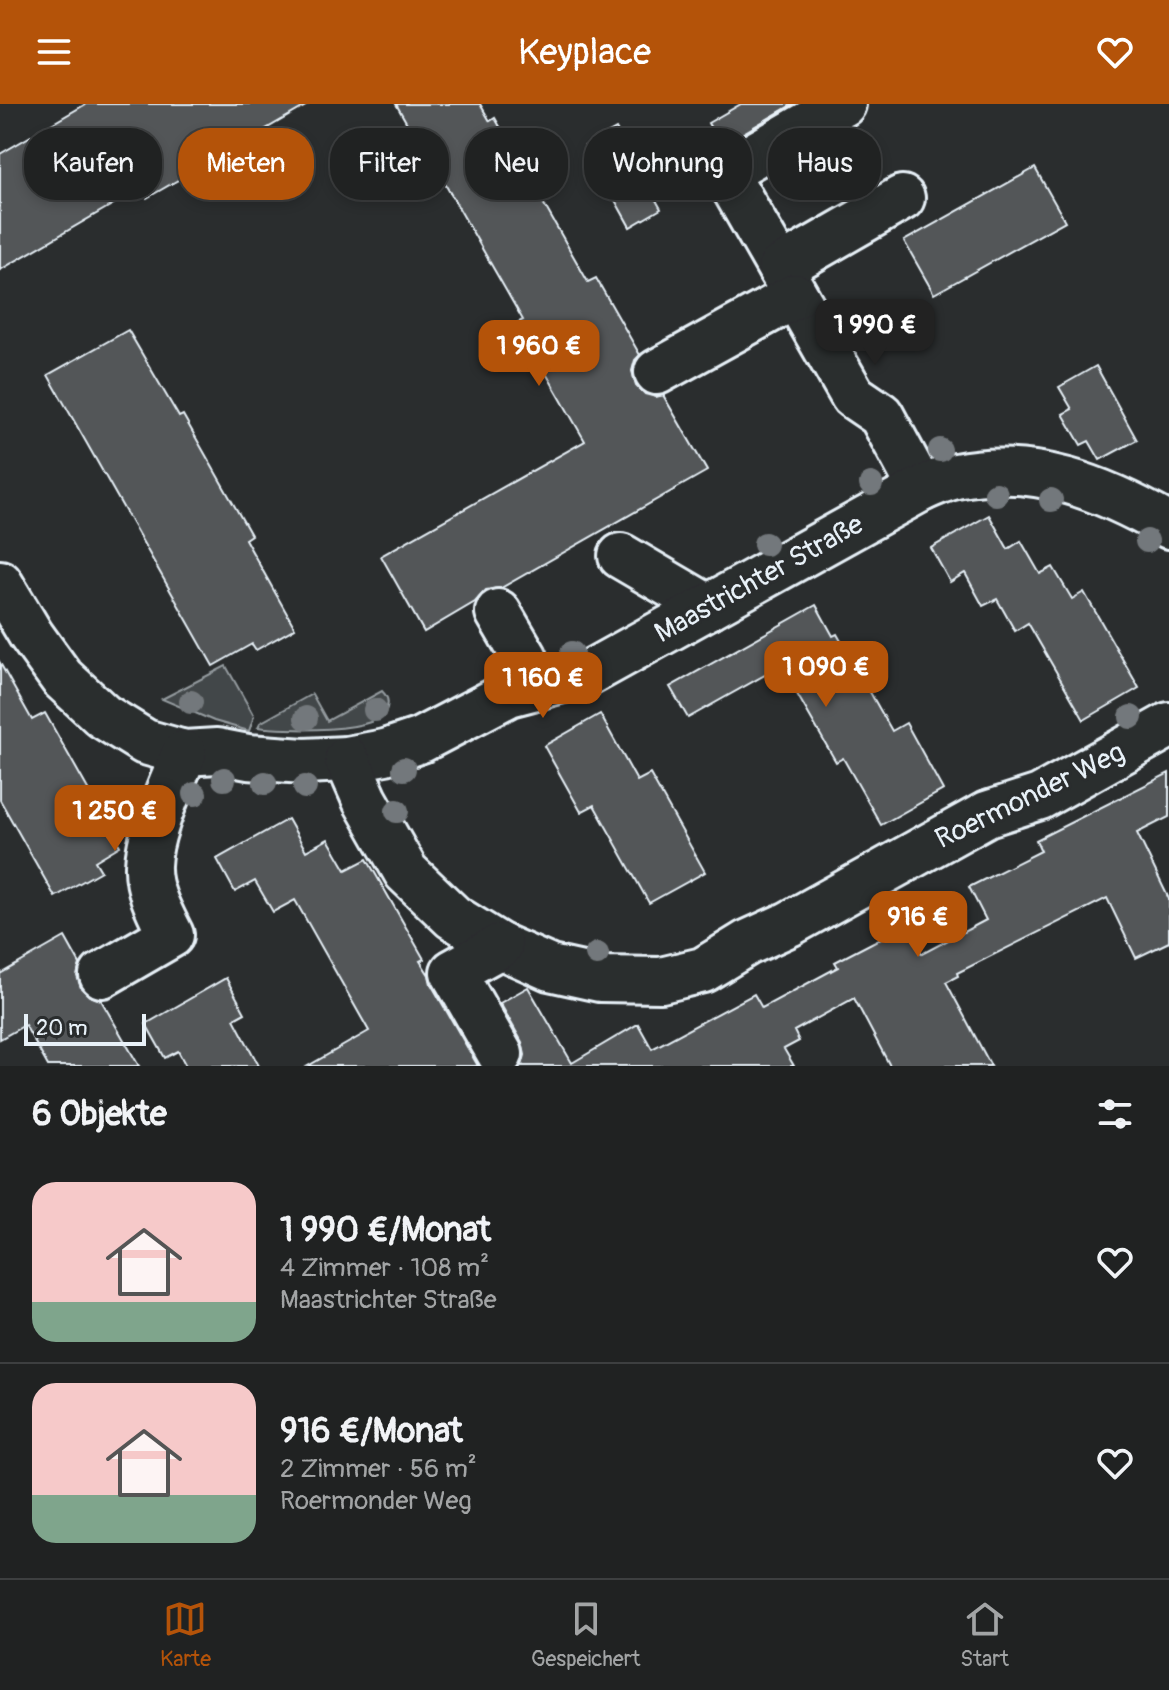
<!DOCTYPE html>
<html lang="de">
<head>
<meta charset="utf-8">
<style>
  body { margin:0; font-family:Pangolin,sans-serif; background:#282a2a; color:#f1f3f6; height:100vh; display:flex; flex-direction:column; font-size:30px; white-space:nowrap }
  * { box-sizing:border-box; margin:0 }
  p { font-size:26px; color:#a2a4a5 }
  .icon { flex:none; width:44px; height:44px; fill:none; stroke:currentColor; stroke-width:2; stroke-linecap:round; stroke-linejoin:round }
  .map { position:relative; height:962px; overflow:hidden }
  .details { display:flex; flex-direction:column; background:#202222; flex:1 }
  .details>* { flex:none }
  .guide { position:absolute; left:24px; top:24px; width:1122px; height:72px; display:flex; gap:16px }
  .scale { position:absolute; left:24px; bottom:20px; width:122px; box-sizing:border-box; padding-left:8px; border:4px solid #e8f1f8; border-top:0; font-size:22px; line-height:28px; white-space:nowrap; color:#e8f1f8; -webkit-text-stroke:6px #2a2d2e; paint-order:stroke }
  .price { position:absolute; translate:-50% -68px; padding:0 18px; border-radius:16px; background:#b45309; color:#fff; font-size:26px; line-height:52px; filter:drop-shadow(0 2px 4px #0008) }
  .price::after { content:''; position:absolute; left:50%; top:48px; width:24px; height:18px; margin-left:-12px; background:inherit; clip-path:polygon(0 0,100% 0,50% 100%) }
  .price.current { background:#222; color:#fff }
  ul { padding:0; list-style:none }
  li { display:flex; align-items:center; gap:24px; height:200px; padding:0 32px }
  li+li { border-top:2px solid #3d3f40 }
  li span { display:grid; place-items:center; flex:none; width:224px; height:160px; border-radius:24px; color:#555 }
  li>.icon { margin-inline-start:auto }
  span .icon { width:96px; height:96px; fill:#fffc; stroke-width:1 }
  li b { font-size:34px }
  h2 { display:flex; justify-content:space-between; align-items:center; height:96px; padding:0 32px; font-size:34px }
  .pill { padding:0 28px; border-radius:32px; background:#202222; box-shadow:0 4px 12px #0003,0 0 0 2px #3d3f40; font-size:28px; line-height:72px }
  .pill.current { background:#b45309; color:#fff }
  header { display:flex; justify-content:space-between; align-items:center; height:104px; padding:0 32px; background:#b45309; color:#fff; font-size:36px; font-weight:600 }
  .tab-bar { display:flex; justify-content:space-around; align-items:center; height:112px; border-top:2px solid #3d3f40; background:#202222; font-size:22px; color:#a2a4a5 }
  .tab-bar a { display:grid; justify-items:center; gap:4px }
  .tab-bar .current { color:#b45309 }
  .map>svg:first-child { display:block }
</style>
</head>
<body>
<header><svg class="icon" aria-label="menu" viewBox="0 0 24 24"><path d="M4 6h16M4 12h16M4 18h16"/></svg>Keyplace<svg class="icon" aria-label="heart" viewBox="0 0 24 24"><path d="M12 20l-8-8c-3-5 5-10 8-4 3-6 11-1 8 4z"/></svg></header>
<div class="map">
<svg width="1169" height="962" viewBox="0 0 1169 962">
  <rect width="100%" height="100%" fill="#2a2d2e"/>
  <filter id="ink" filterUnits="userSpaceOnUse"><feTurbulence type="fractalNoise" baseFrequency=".0125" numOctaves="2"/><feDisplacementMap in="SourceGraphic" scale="16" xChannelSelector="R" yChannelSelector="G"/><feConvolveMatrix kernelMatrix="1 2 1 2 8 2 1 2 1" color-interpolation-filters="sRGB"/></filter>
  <g filter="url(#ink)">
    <!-- green -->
    <g fill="#424648" stroke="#959ca0" stroke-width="2">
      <path d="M226 562 254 612 249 627 214 617 162 595Z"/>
      <path d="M382 587C387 592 389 596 387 604 382 631 280 626 258 623L260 619 312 590 327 617Z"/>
    </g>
    <!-- building -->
    <g fill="#535759" stroke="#e8f1f8" stroke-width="2">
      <path d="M86 0H309L147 94 141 84 0 166V50Z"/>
      <path d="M396 0H480L490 17 495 14 588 178 596 174 640 251 635 256 632 267 636 281 645 290 656 293 663 291 707 367 501 484 486 486 475 498 424 528 381 452 585 337 517 219 523 216 429 52 426 53Z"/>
      <path d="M741 0H793L721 42 708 19Z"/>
      <path d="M616 25 661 105 630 123 585 42Z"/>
      <path d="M1035 64 1065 117 934 190 904 137Z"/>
      <path d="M128 226 179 313 183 311 251 431 245 435 295 524 256 546 252 540 213 562 48 271Z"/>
      <path d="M1096 262 1137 336 1100 356 1089 337 1081 341 1063 310 1072 305 1059 283Z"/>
      <path d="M989 411 1008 445 1021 437 1040 470 1053 463 1072 495 1084 488 1139 584 1084 616 1028 519 1015 527 997 495 983 502 965 469 950 478 931 444Z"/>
      <path d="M816 501 833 532 837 530 892 627 906 619 943 686 881 721 843 654 836 658 781 562 688 614 670 583Z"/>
      <path d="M0 559 32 616 45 609 120 742 95 757 101 767 55 793 0 696Z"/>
      <path d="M600 610 637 677 650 670 705 768 649 799 594 701 581 708 544 642Z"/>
      <path d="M1169 669V713L1137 729 1169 795V838L1136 854 1107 794 957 869 958 872 946 878 991 962H890L854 894 794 927 799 937 784 945 794 962H522L525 951 522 938 500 899 528 883 572 959 638 920 652 945 754 890 762 904 838 863 835 858 906 821 922 850 986 816 969 783 1041 747 1036 736Z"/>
      <path d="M288 715 306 747 328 735 346 766 367 755 424 855 420 857 429 871 431 880 478 962H308L369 927 295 796 273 808 255 777 235 788 217 755Z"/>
      <path d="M65 833 80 860 77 872 81 884 89 892 101 896 139 962H48L25 921 0 935V870Z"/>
      <path d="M226 874 245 909 234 915 259 962H186L178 947 165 954 146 920Z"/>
    </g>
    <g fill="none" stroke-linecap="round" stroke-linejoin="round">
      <defs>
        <g id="minor">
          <path d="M843 0 725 68 853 292 881 311 921 385"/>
          <path d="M780 164 902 94"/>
          <path d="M657 268 795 192"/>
          <path d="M621 452 708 503"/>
          <path d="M0 479 31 531 62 574 103 612 145 638 184 649 217 647 248 653 304 657 347 655 385 648 421 636 509 590 589 569 921 385C932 380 944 375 956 372 1034 356 1103 384 1169 422"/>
          <path d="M498 508 525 554 528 584"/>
          <path d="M347 655 365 696 406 768 453 813 500 842 550 864 600 875 661 876 703 866 747 839 789 820 987 710 1040 693 1169 621"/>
          <path d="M500 842 453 868 500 950"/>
          <path d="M102 871 171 831C160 809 147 786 148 761 149 727 172 681 184 649"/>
        </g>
      </defs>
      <!-- minor casing -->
      <use href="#minor" stroke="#e8f1f8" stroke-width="50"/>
      <!-- minor -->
      <use href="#minor" stroke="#2a2d2e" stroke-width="44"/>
    </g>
    <!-- trees -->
    <g fill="#73787b">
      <circle cx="940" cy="346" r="12"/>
      <circle cx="871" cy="380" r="12"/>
      <circle cx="996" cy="390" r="12"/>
      <circle cx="1051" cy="396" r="12"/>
      <circle cx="1147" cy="437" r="12"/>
      <circle cx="765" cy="440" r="12"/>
      <circle cx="572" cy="549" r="12"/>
      <circle cx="191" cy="598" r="12"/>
      <circle cx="375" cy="606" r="12"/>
      <circle cx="1131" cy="613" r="12"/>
      <circle cx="306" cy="614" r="12"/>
      <circle cx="404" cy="665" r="12"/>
      <circle cx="224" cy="675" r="12"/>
      <circle cx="265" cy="679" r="12"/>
      <circle cx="305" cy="683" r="12"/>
      <circle cx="195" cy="690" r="12"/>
      <circle cx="397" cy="707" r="12"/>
      <circle cx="597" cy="850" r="12"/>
    </g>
  </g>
  <g text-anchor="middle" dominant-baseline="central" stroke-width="6" stroke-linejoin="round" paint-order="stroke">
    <!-- street labels -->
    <g font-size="28" fill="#e8f1f8" stroke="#2a2d2e">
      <text transform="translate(759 475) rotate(-29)">Maastrichter Straße</text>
      <text transform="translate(1030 692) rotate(-26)">Roermonder Weg</text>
    </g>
  </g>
</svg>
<div class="scale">20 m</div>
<b class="price current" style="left:875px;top:263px">1 990 €</b>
<b class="price" style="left:539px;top:284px">1 960 €</b>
<b class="price" style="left:826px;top:605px">1 090 €</b>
<b class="price" style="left:543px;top:616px">1 160 €</b>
<b class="price" style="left:115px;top:749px">1 250 €</b>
<b class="price" style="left:918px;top:855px">916 €</b>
<div class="guide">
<a class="pill">Kaufen</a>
<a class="pill current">Mieten</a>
<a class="pill">Filter</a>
<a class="pill">Neu</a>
<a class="pill">Wohnung</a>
<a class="pill">Haus</a>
</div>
</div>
<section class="details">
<h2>6 Objekte<svg class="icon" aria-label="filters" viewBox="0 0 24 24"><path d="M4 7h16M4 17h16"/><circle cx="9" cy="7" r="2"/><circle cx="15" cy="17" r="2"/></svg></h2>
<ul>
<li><span style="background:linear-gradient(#f6c9c9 75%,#7fa58c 0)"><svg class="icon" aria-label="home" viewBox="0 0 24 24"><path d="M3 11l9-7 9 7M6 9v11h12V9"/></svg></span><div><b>1 990 €/Monat</b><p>4 Zimmer · 108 m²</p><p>Maastrichter Straße</p></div><svg class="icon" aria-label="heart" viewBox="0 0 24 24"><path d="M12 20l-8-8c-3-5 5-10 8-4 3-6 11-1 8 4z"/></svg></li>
<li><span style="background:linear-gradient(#f6c9c9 70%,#7fa58c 0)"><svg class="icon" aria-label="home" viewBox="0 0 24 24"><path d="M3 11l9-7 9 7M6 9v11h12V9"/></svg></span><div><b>916 €/Monat</b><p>2 Zimmer · 56 m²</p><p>Roermonder Weg</p></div><svg class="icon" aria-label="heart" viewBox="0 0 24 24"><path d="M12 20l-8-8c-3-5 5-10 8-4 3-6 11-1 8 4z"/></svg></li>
</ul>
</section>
<nav class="tab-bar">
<a class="current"><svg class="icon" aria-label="map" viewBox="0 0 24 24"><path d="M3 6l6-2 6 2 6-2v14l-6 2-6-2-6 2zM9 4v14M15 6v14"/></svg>Karte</a>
<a><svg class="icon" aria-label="saved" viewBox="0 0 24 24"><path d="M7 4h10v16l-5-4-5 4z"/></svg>Gespeichert</a>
<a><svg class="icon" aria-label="home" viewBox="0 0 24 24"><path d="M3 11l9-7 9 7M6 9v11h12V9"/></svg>Start</a>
</nav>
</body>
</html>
